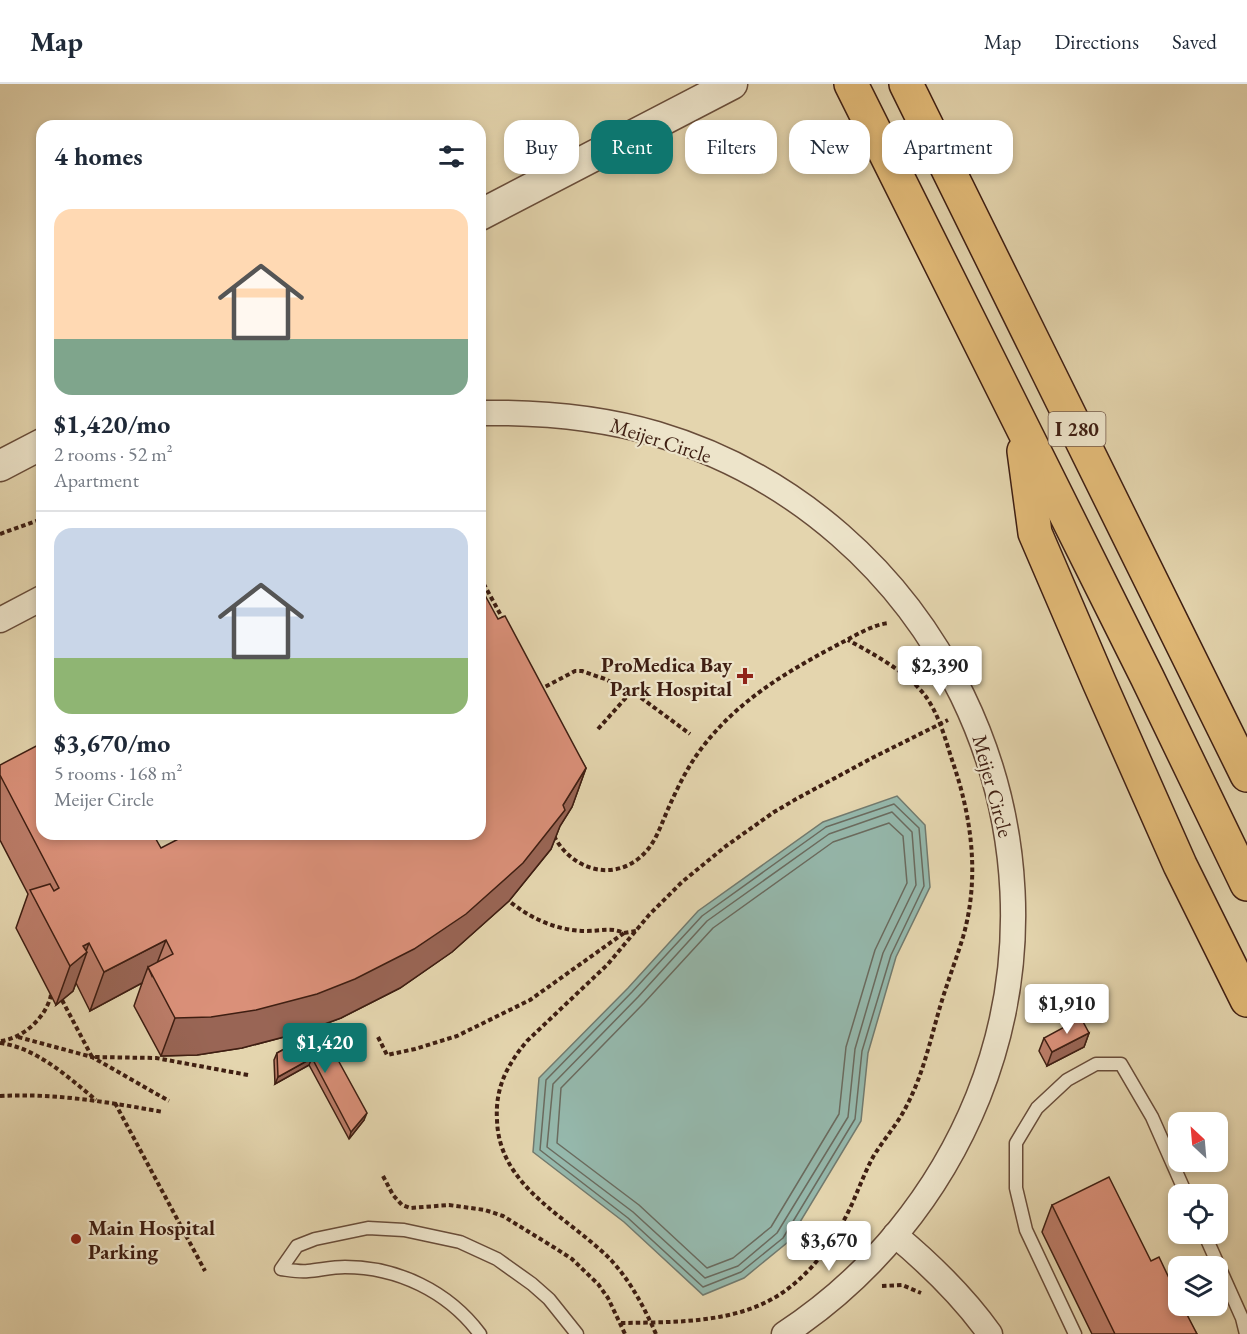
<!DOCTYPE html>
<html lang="en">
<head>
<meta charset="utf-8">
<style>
  body { margin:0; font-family:"EB Garamond",serif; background:#f6f6f7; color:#1f2937; height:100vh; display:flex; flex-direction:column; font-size:22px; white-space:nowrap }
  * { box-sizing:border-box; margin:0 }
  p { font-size:20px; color:#747a83 }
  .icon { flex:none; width:33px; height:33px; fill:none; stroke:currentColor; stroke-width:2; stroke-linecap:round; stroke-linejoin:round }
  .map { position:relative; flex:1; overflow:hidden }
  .sheet { position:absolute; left:36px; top:36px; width:450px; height:720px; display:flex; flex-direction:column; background:#fff; border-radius:18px; box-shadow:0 3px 9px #0003 }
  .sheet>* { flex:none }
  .guide { position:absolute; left:504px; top:36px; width:570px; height:54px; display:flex; gap:12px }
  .needle { width:39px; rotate:334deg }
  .tools { position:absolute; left:1168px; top:1028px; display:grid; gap:12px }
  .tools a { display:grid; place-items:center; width:60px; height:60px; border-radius:12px; background:#fff; box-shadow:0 3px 9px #0003; font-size:30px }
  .price { position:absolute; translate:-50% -51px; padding:0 14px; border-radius:6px; background:#fff; color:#222; font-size:20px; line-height:39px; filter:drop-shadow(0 2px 3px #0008) }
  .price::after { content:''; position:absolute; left:50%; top:36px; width:18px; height:14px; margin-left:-9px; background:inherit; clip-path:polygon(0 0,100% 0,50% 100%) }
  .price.current { background:#0f766e; color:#fff }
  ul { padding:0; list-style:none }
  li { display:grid; align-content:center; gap:12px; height:318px; padding:0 18px }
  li+li { border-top:2px solid #e0e1e3 }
  li span { display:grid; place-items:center; height:186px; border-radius:18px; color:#555 }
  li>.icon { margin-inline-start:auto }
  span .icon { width:108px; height:108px; fill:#fffc; stroke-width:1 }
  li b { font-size:26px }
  h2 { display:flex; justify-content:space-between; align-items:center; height:72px; padding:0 18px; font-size:26px }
  .pill { padding:0 21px; border-radius:18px; background:#fff; box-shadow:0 3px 9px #0003; font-size:21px; line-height:54px }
  .pill.current { background:#0f766e; color:#fff }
  header { display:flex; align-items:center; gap:36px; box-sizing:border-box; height:84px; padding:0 30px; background:#fff; border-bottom:2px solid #e0e1e3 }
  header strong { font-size:28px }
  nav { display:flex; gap:33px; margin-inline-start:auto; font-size:21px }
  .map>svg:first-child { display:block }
</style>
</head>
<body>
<header>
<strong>Map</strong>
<nav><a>Map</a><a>Directions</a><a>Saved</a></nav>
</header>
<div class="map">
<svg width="1247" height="1250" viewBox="0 0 1247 1250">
  <rect width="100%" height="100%" fill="#e4d5ae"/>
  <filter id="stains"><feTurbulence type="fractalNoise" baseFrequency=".00333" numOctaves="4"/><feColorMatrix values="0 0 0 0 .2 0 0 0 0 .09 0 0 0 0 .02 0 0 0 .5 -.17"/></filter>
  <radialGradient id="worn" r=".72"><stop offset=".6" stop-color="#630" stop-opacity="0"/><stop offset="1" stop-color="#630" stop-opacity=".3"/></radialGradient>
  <!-- water -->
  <path fill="#95b8ac" stroke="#727a6e" stroke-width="1.5" d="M897 712 925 741 930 803 896 873 868 969 861 1037 788 1158 744 1194 703 1211 624 1138 533 1068 539 994 628 904 698 827 823 738Z"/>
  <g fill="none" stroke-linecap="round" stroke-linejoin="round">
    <!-- shore -->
    <g stroke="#6a6b5f" stroke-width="1.5">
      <path d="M894 720 919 744 924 802 891 871 862 967 855 1035 783 1154 741 1188 703 1203 628 1134 540 1066 546 996 632 908 702 832 826 743Z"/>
      <path d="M892 728 912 748 916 801 883 869 855 965 848 1033 777 1149 738 1182 705 1194 633 1128 547 1063 553 1000 638 913 707 837 829 750Z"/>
      <path d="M889 739 903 752 907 799 875 866 846 963 839 1030 771 1143 733 1174 707 1184 639 1121 557 1059 561 1004 644 919 713 844 833 758Z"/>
    </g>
    <defs>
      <g id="service">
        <path d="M1204 1149 1242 1234 1246 1250"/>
        <path d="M480 1250C448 1207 397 1183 345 1183 332 1183 320 1186 308 1187 299 1188 289 1186 281 1185L297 1162 315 1155 368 1144 404 1146 460 1158 497 1175 532 1200 549 1215 577 1250"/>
        <path d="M1075 1250 1026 1146 1016 1104V1059L1037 1024 1067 996 1096 980H1121L1152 1033 1186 1110"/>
      </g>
      <g id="minor">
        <path d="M480 329C540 328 599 333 657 350 935 433 1086 743 978 1013 939 1110 871 1193 784 1250"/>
        <path d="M0 536 42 514"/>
        <path d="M895 1151C931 1181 963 1212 990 1250"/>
      </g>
      <g id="tertiary">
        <path d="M480 131 732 0"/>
        <path d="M0 382 42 360"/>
      </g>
      <g id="motorway">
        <path d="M851 0 1147 593 1247 800"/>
        <path d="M906 0 1247 691"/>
        <path d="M1024 367 1035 449 1099 598 1180 781 1247 916"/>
      </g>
    </defs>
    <!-- service casing -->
    <use href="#service" stroke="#684c39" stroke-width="15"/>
    <!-- minor casing -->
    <use href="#minor" stroke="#684c39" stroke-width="27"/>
    <!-- tertiary casing -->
    <use href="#tertiary" stroke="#684c39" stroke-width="33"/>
    <!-- motorway casing -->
    <use href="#motorway" stroke="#3e1e12" stroke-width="36"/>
    <!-- path -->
    <g stroke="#3e1e12" stroke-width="4" stroke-dasharray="4.5 3" stroke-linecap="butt">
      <path d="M0 450 42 435"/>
      <path d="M480 493 504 537"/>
      <path d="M539 606 575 587H582L605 595 640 613 690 650"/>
      <path d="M598 645 631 608"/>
      <path d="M554 752C570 783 608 798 638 775 655 762 660 743 668 725 676 707 685 688 696 672 732 620 784 589 839 560 855 552 871 541 889 539"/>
      <path d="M624 849 636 847"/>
      <path d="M62 916 92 973 156 974 248 991"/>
      <path d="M18 953 92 973 169 1017"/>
      <path d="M378 953 387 971 415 965 457 952 530 916 624 849C611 843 601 847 587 847 558 847 531 835 509 817"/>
      <path d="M1 957C24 954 46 933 51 911"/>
      <path d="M0 959C37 964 68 993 96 1016"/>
      <path d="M0 1012C55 1009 108 1018 163 1028"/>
      <path d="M115 1019 205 1187"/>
      <path d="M383 1092 393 1111 402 1121 410 1124 449 1121 485 1126 503 1132 555 1164 572 1175 598 1200 608 1214 625 1250"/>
      <path d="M882 1202 902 1201 921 1209"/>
      <path d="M621 1239C674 1238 736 1240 782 1209 814 1187 836 1155 852 1120 859 1104 865 1088 873 1073 883 1056 897 1041 906 1023 923 991 930 957 940 923 947 899 956 876 963 853 980 794 972 733 952 676 945 654 938 627 923 609 904 586 873 570 848 556"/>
      <path d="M656 1250C644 1223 631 1198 611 1176 569 1133 499 1104 497 1036 495 1004 507 981 527 957L608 880 649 831 682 798 726 762 774 728 798 714 872 674 948 636"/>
    </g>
    <!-- service -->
    <use href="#service" stroke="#ede4ca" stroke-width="12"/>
    <!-- minor -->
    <use href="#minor" stroke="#ede4ca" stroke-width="24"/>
    <!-- tertiary -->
    <use href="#tertiary" stroke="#ede4ca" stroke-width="30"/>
    <!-- motorway -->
    <use href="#motorway" stroke="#e2ba77" stroke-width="33"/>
  </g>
  <!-- wall -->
  <g fill="#bb7c68" stroke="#3e1e12" stroke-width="1.5">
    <path d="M498 535 586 684 572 723 560 742 551 765 509 817 452 868 400 904 341 934 303 948 242 964 197 971 161 972 134 922 142 899 90 927 76 899 73 907 56 921 16 844 28 810 0 756V681L161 764 480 750Z"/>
    <path d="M321 945 364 1036 349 1055 309 981 275 1000 274 976 277 969Z"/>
    <path d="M1089 949 1084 963 1047 982 1039 967 1044 954Z"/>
    <path d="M1052 1121 1151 1177 1197 1250H1092L1042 1148Z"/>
  </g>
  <!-- shaded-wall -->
  <g fill="#996555" stroke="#3e1e12" stroke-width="1.5">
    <path d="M586 684 572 723 560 742 551 765 509 817 452 868 400 904 341 934 303 948 242 964 197 971 161 972 175 934 563 721Z"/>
    <path d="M166 856 152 892 148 883 142 899 90 927 104 888Z"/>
    <path d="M89 859 85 870 87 868 73 907 56 921 70 882 83 862Z"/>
    <path d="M1089 949 1084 963 1047 982 1052 968Z"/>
    <path d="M312 974 309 981 275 1000 278 993Z"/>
    <path d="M367 1029 364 1036 349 1055 351 1048Z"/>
  </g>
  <!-- building -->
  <g fill="#da9079" stroke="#3e1e12" stroke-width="1.5">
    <path d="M480 502 498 535 505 532 586 684 563 721 565 726 523 779 466 830 414 865 355 895 317 910 256 926 211 933 175 934 148 883 173 870 166 856 104 888 89 859 83 862 87 868 70 882 30 806 50 800 54 807 59 804 0 691V681L42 659V750H153L161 764 188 750H480Z"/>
    <path d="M1081 934 1089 949 1052 968 1044 954Z"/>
    <path d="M321 945 367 1029 351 1048 312 974 278 993 277 969Z"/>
    <path d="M1109 1093 1151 1177 1159 1173 1179 1215V1221H1182L1197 1250H1115L1052 1121Z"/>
  </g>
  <!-- markers -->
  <g fill="#8f2418" stroke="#ede4ca" stroke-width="2">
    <path d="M742 583h6v6h6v6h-6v6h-6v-6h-6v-6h6z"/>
    <circle cx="76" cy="1155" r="6"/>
  </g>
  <g text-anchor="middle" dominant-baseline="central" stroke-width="4.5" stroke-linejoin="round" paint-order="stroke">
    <!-- shield labels -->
    <rect fill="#ede4ca" stroke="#725949" stroke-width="1.5" x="1048.5" y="328" width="57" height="34" rx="4.5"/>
    <g font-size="20" font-weight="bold" fill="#3e1e12">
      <text x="1077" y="345">I 280</text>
    </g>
    <!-- street labels -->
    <g font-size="21" fill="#3e1e12" stroke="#ede4ca">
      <text transform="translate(661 356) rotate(18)">Meijer Circle</text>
      <text transform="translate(993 702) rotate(75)">Meijer Circle</text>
    </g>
    <!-- poi labels -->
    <g font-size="21" font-weight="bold" fill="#3e1e12" stroke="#ede4ca" text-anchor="end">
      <text x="732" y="580">ProMedica Bay<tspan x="732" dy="24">Park Hospital</tspan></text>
      <text x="88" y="1143" text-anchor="start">Main Hospital<tspan x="88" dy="24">Parking</tspan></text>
    </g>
  </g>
  <rect width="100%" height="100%" filter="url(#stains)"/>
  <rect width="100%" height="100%" fill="url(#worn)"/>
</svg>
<div class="tools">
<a><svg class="needle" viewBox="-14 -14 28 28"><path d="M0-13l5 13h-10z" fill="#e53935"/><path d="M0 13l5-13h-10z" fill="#747a83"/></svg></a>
<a><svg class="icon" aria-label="locate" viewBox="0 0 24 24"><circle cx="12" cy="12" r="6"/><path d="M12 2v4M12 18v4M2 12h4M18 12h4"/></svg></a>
<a><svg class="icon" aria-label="layers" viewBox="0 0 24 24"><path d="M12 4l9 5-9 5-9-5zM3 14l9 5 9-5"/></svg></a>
</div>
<b class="price" style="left:940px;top:613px">$2,390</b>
<b class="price" style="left:1067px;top:951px">$1,910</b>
<b class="price current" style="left:325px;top:990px">$1,420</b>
<b class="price" style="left:829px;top:1188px">$3,670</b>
<div class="guide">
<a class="pill">Buy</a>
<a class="pill current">Rent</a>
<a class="pill">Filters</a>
<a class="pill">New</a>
<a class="pill">Apartment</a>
</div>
<section class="sheet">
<h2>4 homes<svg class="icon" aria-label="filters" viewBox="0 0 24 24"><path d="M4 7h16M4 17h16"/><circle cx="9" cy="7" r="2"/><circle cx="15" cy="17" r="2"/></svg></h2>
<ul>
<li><span style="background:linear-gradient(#ffd9b3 70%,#7fa58c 0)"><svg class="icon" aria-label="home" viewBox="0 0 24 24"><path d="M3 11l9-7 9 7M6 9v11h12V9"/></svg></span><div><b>$1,420/mo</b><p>2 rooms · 52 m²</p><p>Apartment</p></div></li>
<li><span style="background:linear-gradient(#c9d6e8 70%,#8fb573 0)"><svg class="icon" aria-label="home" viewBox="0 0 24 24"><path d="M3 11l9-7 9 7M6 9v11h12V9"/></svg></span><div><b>$3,670/mo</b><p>5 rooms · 168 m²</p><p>Meijer Circle</p></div></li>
</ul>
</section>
</div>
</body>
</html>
